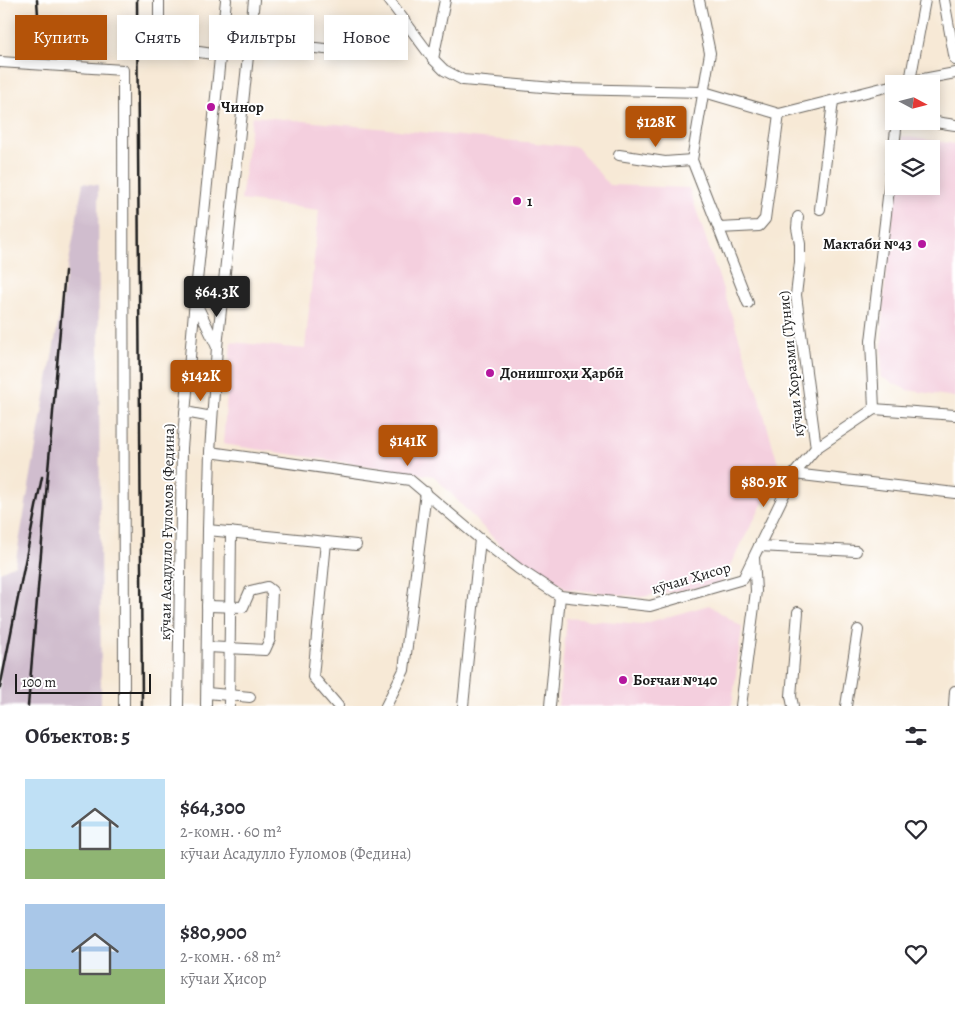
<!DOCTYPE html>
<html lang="ru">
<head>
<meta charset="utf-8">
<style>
  body { margin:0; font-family:Alegreya,serif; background:#f7f7f7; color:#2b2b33; height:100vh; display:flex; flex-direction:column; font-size:19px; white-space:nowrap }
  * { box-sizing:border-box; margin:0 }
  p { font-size:16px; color:#7c7c81 }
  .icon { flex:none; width:28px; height:28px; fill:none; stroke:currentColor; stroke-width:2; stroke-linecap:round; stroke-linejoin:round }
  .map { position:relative; height:706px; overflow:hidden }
  .sheet { display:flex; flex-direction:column; background:#fff; flex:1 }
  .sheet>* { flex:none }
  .top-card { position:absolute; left:15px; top:15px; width:500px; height:45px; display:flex; gap:10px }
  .needle { width:32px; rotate:97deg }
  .buttons { position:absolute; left:885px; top:75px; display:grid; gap:10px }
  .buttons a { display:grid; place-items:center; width:55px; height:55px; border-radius:0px; background:#fff; box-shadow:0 2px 12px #0003; font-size:25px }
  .scale { position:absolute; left:15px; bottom:12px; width:136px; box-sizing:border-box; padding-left:5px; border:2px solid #1c1c1c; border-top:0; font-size:14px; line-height:18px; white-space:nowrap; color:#1c1c1c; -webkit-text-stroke:4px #fff; paint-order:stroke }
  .price { position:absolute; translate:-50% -42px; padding:0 11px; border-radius:5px; background:#b45309; color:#fff; font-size:16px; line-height:32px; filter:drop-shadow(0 1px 2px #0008) }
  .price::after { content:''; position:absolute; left:50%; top:30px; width:15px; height:11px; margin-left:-8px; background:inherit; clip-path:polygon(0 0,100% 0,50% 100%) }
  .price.active { background:#222; color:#fff }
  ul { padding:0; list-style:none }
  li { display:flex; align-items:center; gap:15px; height:125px; padding:0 25px }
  li span { display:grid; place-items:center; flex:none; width:140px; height:100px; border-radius:0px; color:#555 }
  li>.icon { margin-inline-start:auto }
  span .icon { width:60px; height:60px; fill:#fffc; stroke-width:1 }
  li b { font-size:21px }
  h2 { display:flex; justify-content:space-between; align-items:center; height:60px; padding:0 25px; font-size:21px }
  .tag { padding:0 18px; border-radius:0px; background:#fff; box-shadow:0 2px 12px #0003; font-size:18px; line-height:45px }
  .tag.active { background:#b45309; color:#fff }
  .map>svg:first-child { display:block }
</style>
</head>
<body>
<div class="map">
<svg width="955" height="706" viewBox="0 0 955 706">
  <rect width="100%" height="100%" fill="#fff"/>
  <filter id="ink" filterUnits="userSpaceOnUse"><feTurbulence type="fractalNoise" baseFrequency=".02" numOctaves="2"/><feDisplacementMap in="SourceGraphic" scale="10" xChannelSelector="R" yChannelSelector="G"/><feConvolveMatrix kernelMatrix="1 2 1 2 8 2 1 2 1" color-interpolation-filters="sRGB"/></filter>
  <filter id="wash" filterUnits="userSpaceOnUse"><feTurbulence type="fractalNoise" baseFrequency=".0096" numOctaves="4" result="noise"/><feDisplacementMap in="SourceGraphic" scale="20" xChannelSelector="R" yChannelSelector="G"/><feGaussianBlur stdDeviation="1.12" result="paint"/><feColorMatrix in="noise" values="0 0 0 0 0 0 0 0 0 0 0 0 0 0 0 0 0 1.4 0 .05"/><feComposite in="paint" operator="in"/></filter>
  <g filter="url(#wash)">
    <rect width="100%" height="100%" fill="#f7e9d6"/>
    <!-- built -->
    <g fill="#f4cfde">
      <path d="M252 116 577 147 609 185 689 188 759 397 780 471 720 584 641 597 567 589 499 544 434 476 223 444 231 342 305 349 319 210 241 200Z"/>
      <path d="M902 136 955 144V397L907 390 881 377 883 303 896 186H931V149H901Z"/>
      <path d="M709 605 742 627 732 706H558L567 618 642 624Z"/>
    </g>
    <!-- industrial -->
    <path fill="#d0bdce" d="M83 183 98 185 101 706H0V572L15 565Z"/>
  </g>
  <g filter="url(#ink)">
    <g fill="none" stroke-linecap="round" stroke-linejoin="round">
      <defs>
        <g id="minor">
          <path d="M159 0V42L164 47 220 55"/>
          <path d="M389 0 433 59 444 70 463 80 565 89 704 92 779 114 894 85"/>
          <path d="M699 0 710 53 692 160 748 303"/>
          <path d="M944 0 955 60"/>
          <path d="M249 41 344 51"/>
          <path d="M433 59 445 0"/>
          <path d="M0 62 123 70 124 706"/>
          <path d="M910 81 925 0"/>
          <path d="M897 84 955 73"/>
          <path d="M929 121 955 125"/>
          <path d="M619 155 665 162 692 160"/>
          <path d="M820 209 833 101"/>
          <path d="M798 217 797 228 800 244V262L796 295 816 448"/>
          <path d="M719 228 759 226 765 219 779 114"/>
          <path d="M195 301 217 347"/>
          <path d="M874 409 871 341 897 121"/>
          <path d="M185 412 212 417"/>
          <path d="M210 452 410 480 480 539 519 569 560 596 650 606 743 579 794 474 816 448 874 409 955 415"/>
          <path d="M794 474 955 493"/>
          <path d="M208 530 356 545"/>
          <path d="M326 542 313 677 338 706"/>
          <path d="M759 546 856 551"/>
          <path d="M207 606 243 607 250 591 267 587 272 591 270 639 265 650 207 647"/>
          <path d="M207 693 250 697"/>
          <path d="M178 706 182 448 195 300 226 0"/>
          <path d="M206 706 208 530 210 452 217 347 254 0"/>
          <path d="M229 706 231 532"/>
          <path d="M386 706 404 670 426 492"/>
          <path d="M463 706 480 539"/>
          <path d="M550 706 560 596"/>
          <path d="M741 706 756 591 754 557"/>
          <path d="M793 706 791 696 798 612"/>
          <path d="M846 706 858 630"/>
          <path d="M954 706 955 691"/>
        </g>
      </defs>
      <!-- minor casing -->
      <use href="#minor" stroke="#69645d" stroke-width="12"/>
      <!-- minor -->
      <use href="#minor" stroke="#fff" stroke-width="10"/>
      <!-- rail -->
      <g stroke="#1c1c1c" stroke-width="2.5">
        <path d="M37 0 38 15"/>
        <path d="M137 0 142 706"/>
        <path d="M0 688 42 477"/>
        <path d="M28 706 65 271"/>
      </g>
    </g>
  </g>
  <!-- markers -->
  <g fill="#b5179e" stroke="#fff" stroke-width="2">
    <circle cx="211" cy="107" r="5"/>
    <circle cx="517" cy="201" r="5"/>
    <circle cx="922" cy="244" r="5"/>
    <circle cx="490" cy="373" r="5"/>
    <circle cx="623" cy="680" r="5"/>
  </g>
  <g text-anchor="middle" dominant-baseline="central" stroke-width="4" stroke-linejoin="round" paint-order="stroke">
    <!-- poi labels -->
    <g font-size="15" font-weight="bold" fill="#1c1c1c" stroke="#fff" text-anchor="start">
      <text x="221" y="107">Чинор</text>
      <text x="527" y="201">1</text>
      <text x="912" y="244" text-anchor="end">Мактаби №43</text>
      <text x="500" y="373">Донишгоҳи Ҳарбӣ</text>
      <text x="633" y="680">Боғчаи №140</text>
    </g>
    <!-- street labels -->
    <g font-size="15" fill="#1c1c1c" stroke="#fff">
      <text transform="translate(791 364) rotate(-96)">кӯчаи Хоразми (Тунис)</text>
      <text transform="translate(167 532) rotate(-89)">кӯчаи Асадулло Ғуломов (Федина)</text>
      <text transform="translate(691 578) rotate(-16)">кӯчаи Ҳисор</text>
    </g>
  </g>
</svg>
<div class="buttons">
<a><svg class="needle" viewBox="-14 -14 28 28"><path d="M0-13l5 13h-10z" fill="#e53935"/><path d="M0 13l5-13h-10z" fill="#7c7c81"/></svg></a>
<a><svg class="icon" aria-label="layers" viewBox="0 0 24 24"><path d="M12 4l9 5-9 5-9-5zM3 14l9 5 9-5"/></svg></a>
</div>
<div class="scale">100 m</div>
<b class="price" style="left:656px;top:148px">$128K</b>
<b class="price active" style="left:217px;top:318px">$64.3K</b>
<b class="price" style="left:201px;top:402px">$142K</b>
<b class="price" style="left:408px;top:467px">$141K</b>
<b class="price" style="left:764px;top:508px">$80.9K</b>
<div class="top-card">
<a class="tag active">Купить</a>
<a class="tag">Снять</a>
<a class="tag">Фильтры</a>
<a class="tag">Новое</a>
</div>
</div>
<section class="sheet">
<h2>Объектов: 5<svg class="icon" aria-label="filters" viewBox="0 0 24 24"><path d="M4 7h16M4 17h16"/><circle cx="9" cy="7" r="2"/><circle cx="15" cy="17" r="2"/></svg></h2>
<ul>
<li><span style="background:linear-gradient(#bfe0f5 70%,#8fb573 0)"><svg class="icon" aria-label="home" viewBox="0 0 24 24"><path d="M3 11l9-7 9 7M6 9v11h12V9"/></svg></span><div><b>$64,300</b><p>2-комн. · 60 m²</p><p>кӯчаи Асадулло Ғуломов (Федина)</p></div><svg class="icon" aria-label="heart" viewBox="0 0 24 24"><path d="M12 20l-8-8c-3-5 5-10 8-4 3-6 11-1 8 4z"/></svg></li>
<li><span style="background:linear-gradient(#a9c7e8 65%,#8fb573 0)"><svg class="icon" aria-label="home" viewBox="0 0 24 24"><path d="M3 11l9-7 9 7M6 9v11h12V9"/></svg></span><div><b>$80,900</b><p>2-комн. · 68 m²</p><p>кӯчаи Ҳисор</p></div><svg class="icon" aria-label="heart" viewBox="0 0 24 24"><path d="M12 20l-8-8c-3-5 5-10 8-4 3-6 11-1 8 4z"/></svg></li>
</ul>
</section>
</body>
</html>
